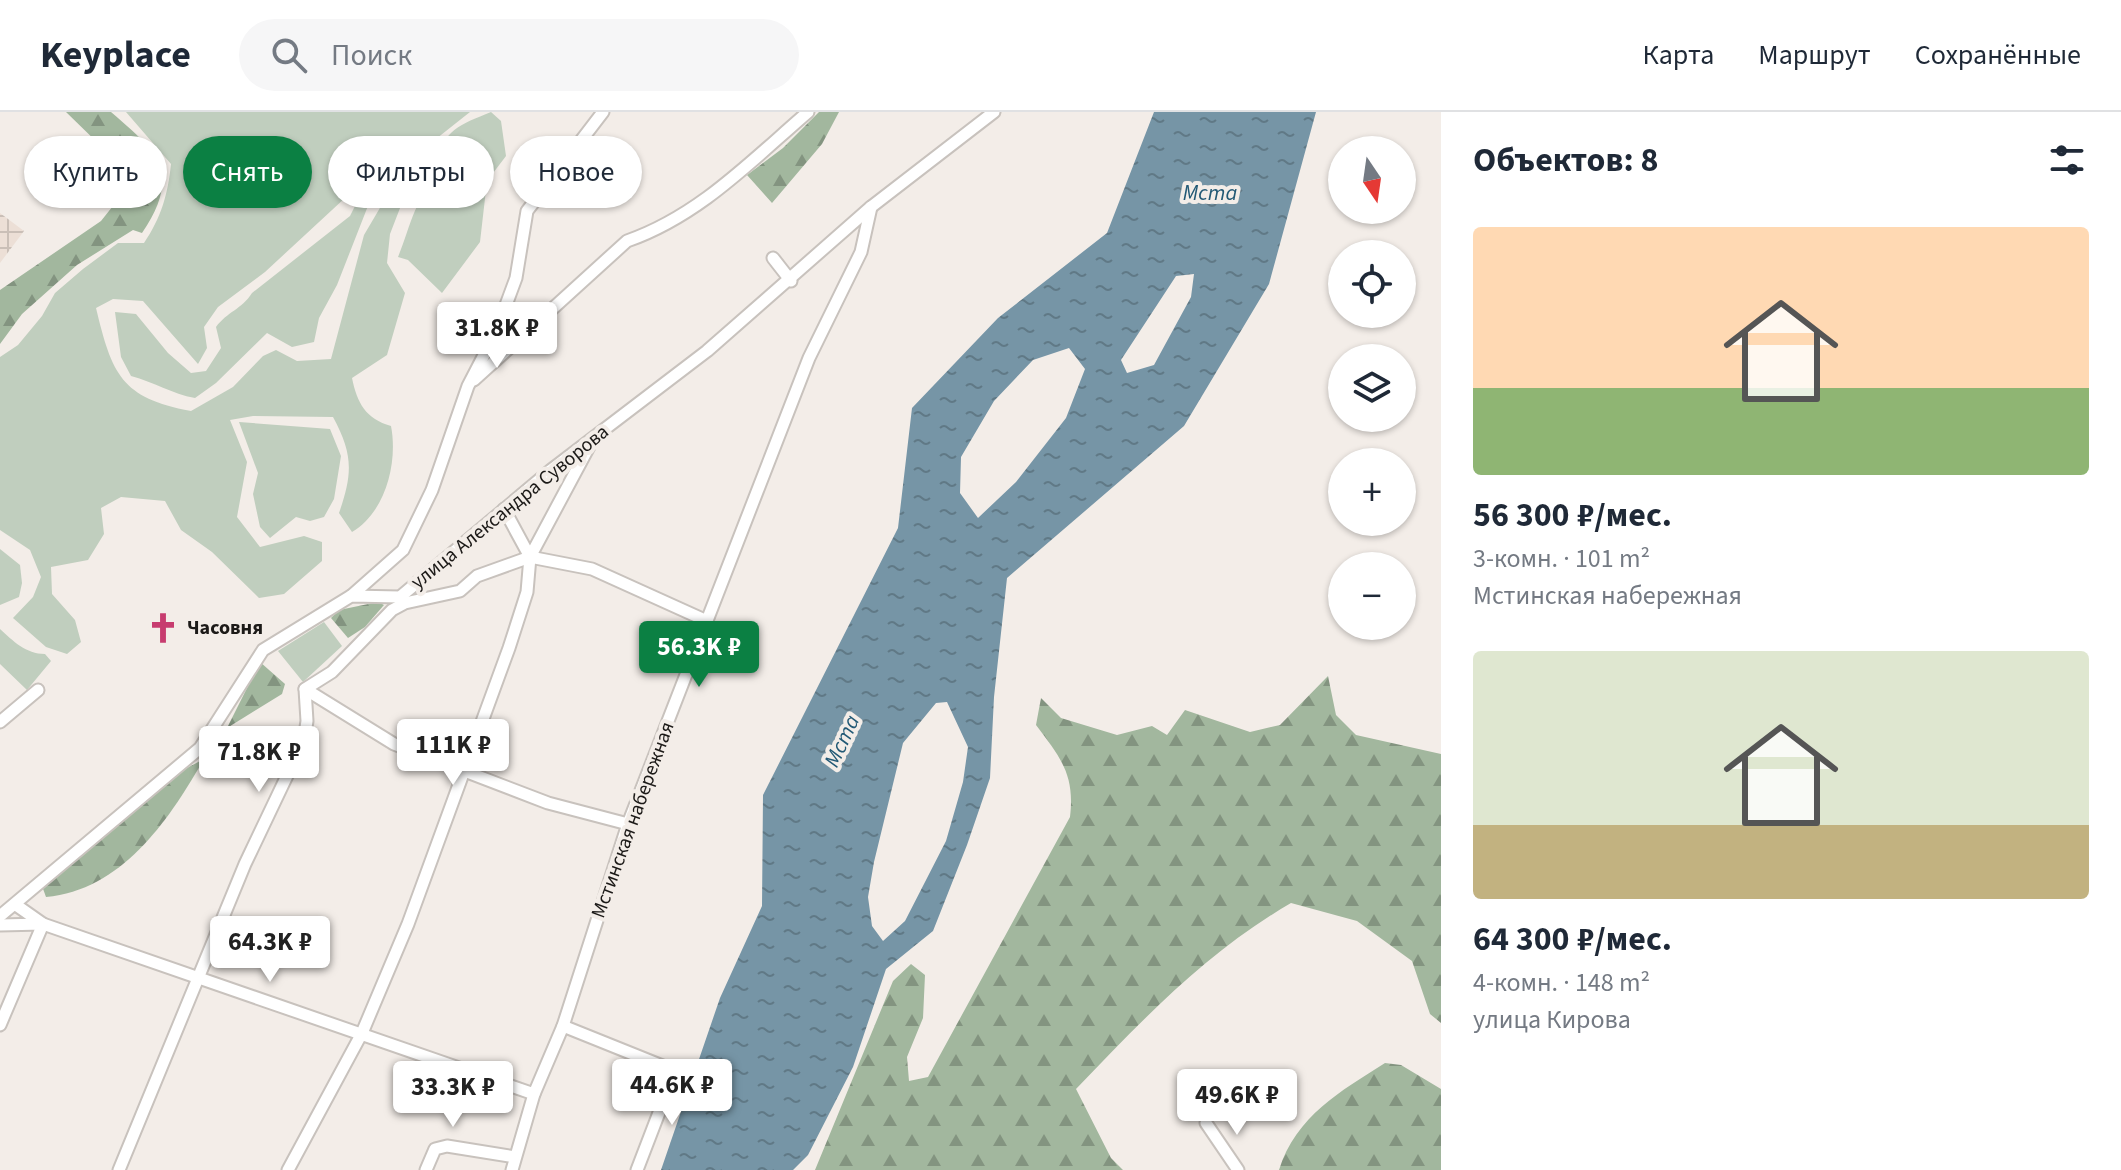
<!DOCTYPE html>
<html lang="ru">
<head>
<meta charset="utf-8">
<style>
  body { margin:0; font-family:"Source Sans 3",sans-serif; background:#f6f6f7; color:#1f2937; height:100vh; display:flex; flex-direction:column; font-size:30px; white-space:nowrap }
  * { box-sizing:border-box; margin:0 }
  p { font-size:26px; color:#747a83 }
  .icon { flex:none; width:44px; height:44px; fill:none; stroke:currentColor; stroke-width:2; stroke-linecap:round; stroke-linejoin:round }
  .map { position:relative; flex:1; overflow:hidden }
  .side { display:flex; flex-direction:column; background:#fff; width:680px }
  .side>* { flex:none }
  .top-card { position:absolute; left:24px; top:24px; width:760px; height:72px; display:flex; gap:16px }
  .needle { width:52px; rotate:167deg }
  .controls { position:absolute; left:1328px; top:24px; display:grid; gap:16px }
  .controls a { display:grid; place-items:center; width:88px; height:88px; border-radius:50%; background:#fff; box-shadow:0 2px 6px #0004; font-size:40px }
  .price { position:absolute; translate:-50% -68px; padding:0 18px; border-radius:8px; background:#fff; color:#222; font-size:26px; line-height:52px; filter:drop-shadow(0 2px 4px #0008) }
  .price::after { content:''; position:absolute; left:50%; top:48px; width:24px; height:18px; margin-left:-12px; background:inherit; clip-path:polygon(0 0,100% 0,50% 100%) }
  .price.active { background:#0b8043; color:#fff }
  ul { padding:0; list-style:none }
  li { display:grid; align-content:center; gap:16px; height:424px; padding:0 32px }
  li span { display:grid; place-items:center; height:248px; border-radius:8px; color:#555 }
  li>.icon { margin-inline-start:auto }
  span .icon { width:144px; height:144px; fill:#fffc; stroke-width:1 }
  li b { font-size:34px }
  h2 { display:flex; justify-content:space-between; align-items:center; height:96px; padding:0 32px; font-size:34px }
  .tag { padding:0 28px; border-radius:36px; background:#fff; box-shadow:0 2px 6px #0004; font-size:28px; line-height:72px }
  .tag.active { background:#0b8043; color:#fff }
  header { display:flex; align-items:center; gap:48px; box-sizing:border-box; height:112px; padding:0 40px; background:#fff; border-bottom:2px solid #e0e1e3 }
  header strong { font-size:38px }
  nav { display:flex; gap:44px; margin-inline-start:auto; font-size:28px }
  .search { width:560px; height:72px; background:#f6f6f7; display:flex; align-items:center; gap:20px; box-sizing:border-box; padding:0 28px; border-radius:44px; color:#747a83; font-size:30px }
  main { display:flex; flex:1; min-height:0 }
  .map>svg:first-child { display:block }
</style>
</head>
<body>
<header>
<strong>Keyplace</strong>
<div class="search"><svg class="icon" aria-label="search" viewBox="0 0 24 24"><circle cx="10" cy="10" r="6"/><path d="M15 15l6 6"/></svg>Поиск</div>
<nav><a>Карта</a><a>Маршрут</a><a>Сохранённые</a></nav>
</header>
<main>
<div class="map">
<svg width="1441" height="1058" viewBox="0 0 1441 1058">
  <defs>
    <pattern id="industrial-grid" width="8" height="8" patternUnits="userSpaceOnUse" patternTransform="scale(2)"><rect width="8" height="8" fill="#ecdfd6"/><path d="M0 4h8M4 0v8" fill="none" stroke="#cabfb7"/></pattern>
    <pattern id="forest-firs" width="22" height="20" patternUnits="userSpaceOnUse" patternTransform="scale(2)"><rect width="22" height="20" fill="#a2b79e"/><path d="M5 1l3.5 6h-7zM16 11l3.5 6h-7z" fill="#839480"/></pattern>
    <pattern id="water-ripples" width="26" height="14" patternUnits="userSpaceOnUse" patternTransform="scale(2)"><rect width="26" height="14" fill="#7695a6"/><path d="M2 4q2-2 4 0t4 0M15 11q2-2 4 0t4 0" fill="none" stroke="#607986"/></pattern>
  </defs>
  <rect width="100%" height="100%" fill="#f3ede8"/>
  <!-- industrial -->
  <path fill="url(#industrial-grid)" d="M0 101 24 119 0 151Z"/>
  <!-- green -->
  <g fill="#c0cebe">
    <path d="M126 0H470L422 38 372 61 265 160 218 195 204 215 207 236 198 252 143 189 113 187 96 196C112 262 121 286 191 299L233 275 263 244 276 238 297 249 331 247 364 123 394 72 407 78 390 122 387 151 405 181 387 243 352 266C357 291 366 307 391 314 398 350 386 400 352 420L339 401C353 361 353 342 333 305L253 304 230 308 247 350 237 405 260 435 304 424 322 430V449L284 482 259 486 212 440 181 418 165 389 121 385 101 396 104 422 88 448 51 455 52 482 75 508 81 530 67 542 46 535 13 506 33 485 41 465 30 438 0 418V245L18 233 42 204 55 181 83 157 118 131H144C161 106 168 82 171 52Z"/>
    <path d="M491 0 501 9 506 44 487 69 480 130 442 181 408 148 398 145C411 114 415 82 442 62 436 20 457 14 491 0Z"/>
    <path d="M375 76 337 173 319 206 314 230 292 235 267 221 216 271 195 286C172 282 154 270 131 264L121 245 115 200 136 202 168 241 191 261 206 259 221 236 216 215C227 200 242 197 252 181L350 104 361 82Z"/>
    <path d="M239 310 330 317 341 344 334 387 324 405 310 409 296 405 270 426 260 415 253 382 258 361Z"/>
    <path d="M0 437 20 453 22 471 19 485 0 493Z"/>
    <path d="M324 510 342 534 303 570 278 539Z"/>
    <path d="M0 517C13 529 26 542 45 542L51 549 27 578 0 552Z"/>
  </g>
  <!-- forest -->
  <g fill="url(#forest-firs)">
    <path d="M66 0H111C158 40 182 62 142 121L133 118 77 153 22 202 0 232V178L101 109 128 75 106 39Z"/>
    <path d="M819 0H839L822 32 772 91 747 63 783 36Z"/>
    <path d="M378 490 384 493 365 515 348 526 331 506 339 498Z"/>
    <path d="M260 550 285 572 282 582 227 616Z"/>
    <path d="M1328 564 1336 603 1356 623 1441 642V911L1430 902 1412 849 1357 809 1291 791C1207 840 1143 907 1076 977L1111 1046 1123 1058H815L893 869 911 852 925 863 923 906 907 945 909 969 928 965 1070 705C1075 663 1061 646 1036 613L1041 586 1061 606 1117 623 1152 614 1167 623 1185 598 1250 620 1280 613Z"/>
    <path d="M204 647C169 708 122 778 46 785L42 774 183 658Z"/>
    <path d="M1385 951 1401 953 1441 977V1058H1279C1296 1004 1341 979 1385 951Z"/>
  </g>
  <!-- water -->
  <path fill="url(#water-ripples)" fill-rule="evenodd" d="M1154 0H1316L1269 172 1184 314 1007 466 994 585 990 666 967 733 933 819 886 857 853 955 808 1043 793 1058H661L720 886 762 794 763 683 898 416 912 296 998 206 1107 121ZM1194 162 1191 185 1154 253 1127 261 1121 248 1176 164ZM1069 236 1085 257 1066 306 1016 370 978 406 960 381 961 345 994 289 1033 248ZM947 590 968 635 963 670 946 729 905 809 883 829 872 814 868 785 874 750 903 631 936 591Z"/>
  <g fill="none" stroke-linecap="round" stroke-linejoin="round">
    <defs>
      <g id="minor">
        <path d="M773 146 791 169"/>
        <path d="M474 268 627 129C699 104 751 49 808 0"/>
        <path d="M504 397 530 445 592 457 707 509"/>
        <path d="M351 484 403 438 432 378 468 274 496 220 516 166 527 99 603 0"/>
        <path d="M305 577 394 632 548 691 628 712"/>
        <path d="M0 610 38 578"/>
        <path d="M0 804 200 636 263 538 351 484 400 485 551 358 707 239 871 95 994 0"/>
        <path d="M0 813 43 812 534 982"/>
        <path d="M0 913 43 812 16 793"/>
        <path d="M563 914 675 959 637 1058"/>
        <path d="M1206 1011 1238 1058"/>
        <path d="M119 1058 245 752 304 628 307 609 305 577 332 560 392 498 405 491 460 479 477 464 530 445"/>
        <path d="M288 1058 362 921 408 812 509 536 527 480 530 445 591 331"/>
        <path d="M426 1058 435 1037 447 1034 515 1045"/>
        <path d="M512 1058 534 982 563 914 628 712 809 246 861 140 871 95"/>
      </g>
    </defs>
    <!-- minor casing -->
    <use href="#minor" stroke="#c8c2bd" stroke-width="15"/>
    <!-- minor -->
    <use href="#minor" stroke="#fff" stroke-width="11"/>
  </g>
  <!-- icons -->
  <defs>
    <symbol id="church-bare" viewBox="-9 -9 18 18"><path d="M-1.2-6h2.4v3.5h3.3v2.4h-3.3V6h-2.4V-.1h-3.3v-2.4h3.3Z" fill="#c73c6f" stroke="#f3ede8" stroke-width="2.5" paint-order="stroke"/></symbol>
  </defs>
  <g fill-rule="evenodd">
    <use href="#church-bare" x="141" y="494" width="44" height="44"/>
  </g>
  <g text-anchor="middle" dominant-baseline="central" stroke-width="8" stroke-linejoin="round" paint-order="stroke">
    <!-- street labels -->
    <g font-size="20" fill="#1c1a18" stroke="#f3ede8">
      <text transform="translate(510 395) rotate(-39)">улица Александра Суворова</text>
      <text transform="translate(633 708) rotate(-70)">Мстинская набережная</text>
    </g>
    <!-- poi labels -->
    <g font-size="20" font-weight="bold" fill="#1c1a18" stroke="#f3ede8" text-anchor="start">
      <text x="187" y="516">Часовня</text>
    </g>
    <!-- water labels -->
    <g font-size="22" font-style="italic" fill="#225975" stroke="#f3ede8">
      <text x="1210" y="81">Мста</text>
      <text transform="translate(842 629) rotate(-65)">Мста</text>
    </g>
  </g>
</svg>
<div class="controls">
<a><svg class="needle" viewBox="-14 -14 28 28"><path d="M0-13l5 13h-10z" fill="#e53935"/><path d="M0 13l5-13h-10z" fill="#747a83"/></svg></a>
<a><svg class="icon" aria-label="locate" viewBox="0 0 24 24"><circle cx="12" cy="12" r="6"/><path d="M12 2v4M12 18v4M2 12h4M18 12h4"/></svg></a>
<a><svg class="icon" aria-label="layers" viewBox="0 0 24 24"><path d="M12 4l9 5-9 5-9-5zM3 14l9 5 9-5"/></svg></a>
<a>+</a>
<a>−</a>
</div>
<b class="price" style="left:497px;top:258px">31.8K ₽</b>
<b class="price active" style="left:699px;top:577px">56.3K ₽</b>
<b class="price" style="left:453px;top:675px">111K ₽</b>
<b class="price" style="left:259px;top:682px">71.8K ₽</b>
<b class="price" style="left:270px;top:872px">64.3K ₽</b>
<b class="price" style="left:672px;top:1015px">44.6K ₽</b>
<b class="price" style="left:453px;top:1017px">33.3K ₽</b>
<b class="price" style="left:1237px;top:1025px">49.6K ₽</b>
<div class="top-card">
<a class="tag">Купить</a>
<a class="tag active">Снять</a>
<a class="tag">Фильтры</a>
<a class="tag">Новое</a>
</div>
</div>
<section class="side">
<h2>Объектов: 8<svg class="icon" aria-label="filters" viewBox="0 0 24 24"><path d="M4 7h16M4 17h16"/><circle cx="9" cy="7" r="2"/><circle cx="15" cy="17" r="2"/></svg></h2>
<ul>
<li><span style="background:linear-gradient(#ffd9b3 65%,#8fb573 0)"><svg class="icon" aria-label="home" viewBox="0 0 24 24"><path d="M3 11l9-7 9 7M6 9v11h12V9"/></svg></span><div><b>56 300 ₽/мес.</b><p>3-комн. · 101 m²</p><p>Мстинская набережная</p></div></li>
<li><span style="background:linear-gradient(#dfe7d0 70%,#c2b280 0)"><svg class="icon" aria-label="home" viewBox="0 0 24 24"><path d="M3 11l9-7 9 7M6 9v11h12V9"/></svg></span><div><b>64 300 ₽/мес.</b><p>4-комн. · 148 m²</p><p>улица Кирова</p></div></li>
</ul>
</section>
</main>
</body>
</html>
